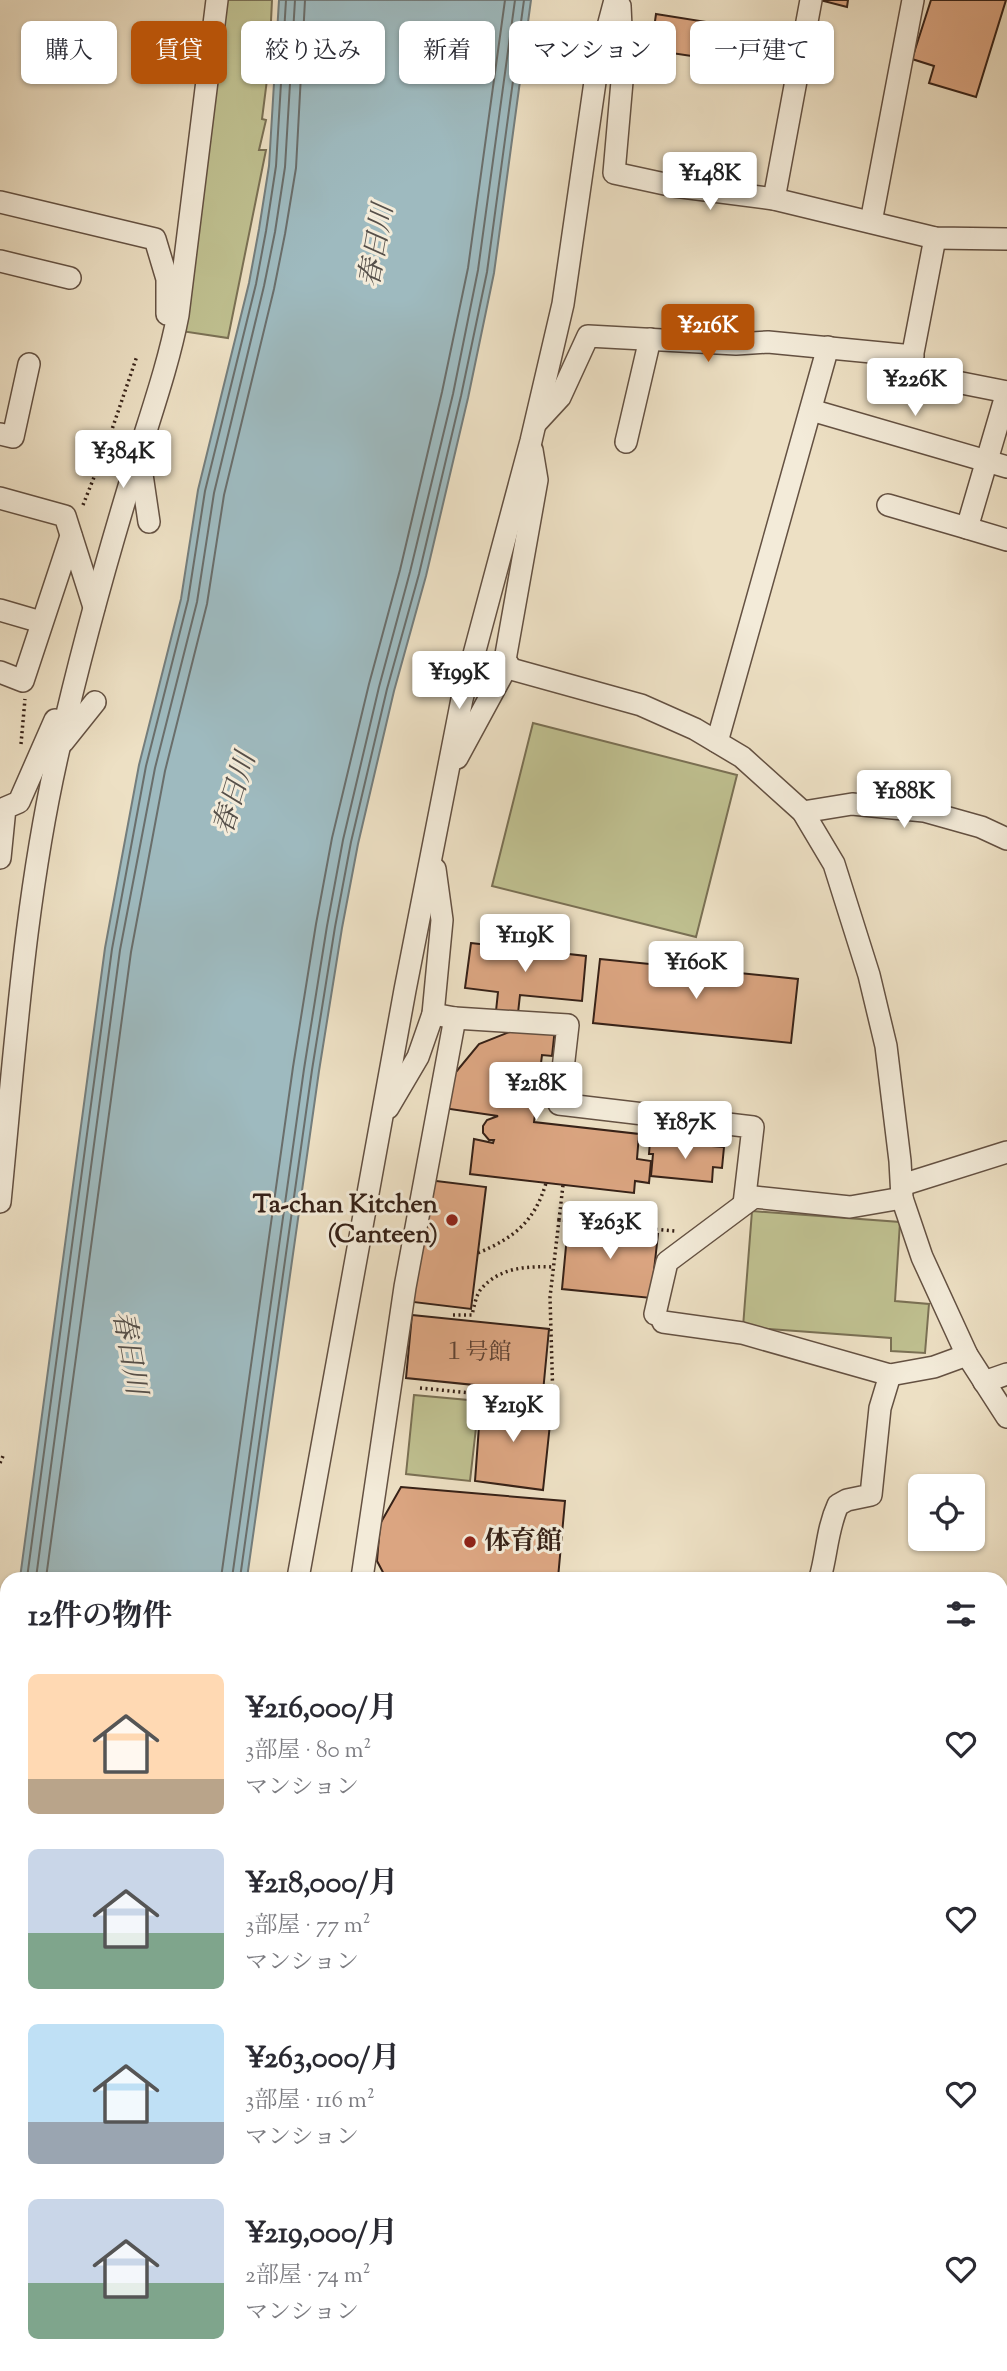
<!DOCTYPE html>
<html lang="ja">
<head>
<meta charset="utf-8">
<style>
  body { margin:0; font-family:"Sorts Mill Goudy","Noto Serif JP",serif; background:#f2f2f3; color:#2b2b33; height:100vh; display:flex; flex-direction:column; font-size:26px; white-space:nowrap }
  * { box-sizing:border-box; margin:0 }
  p { font-size:23px; color:#7c7c81 }
  .icon { flex:none; width:38px; height:38px; fill:none; stroke:currentColor; stroke-width:2; stroke-linecap:round; stroke-linejoin:round }
  .map { position:relative; flex:1; overflow:hidden }
  .side { position:absolute; left:0px; top:1572px; width:1008px; height:800px; display:flex; flex-direction:column; background:#fff; border-radius:21px 21px 0 0; box-shadow:0 2px 5px #0004 }
  .side>* { flex:none }
  .banner { position:absolute; left:21px; top:21px; width:966px; height:63px; display:flex; gap:14px }
  .fabs { position:absolute; left:908px; top:1474px; display:grid; gap:14px }
  .fabs a { display:grid; place-items:center; width:77px; height:77px; border-radius:10px; background:#fff; box-shadow:0 2px 5px #0004; font-size:35px }
  .price { position:absolute; translate:-50% -60px; padding:0 16px; border-radius:7px; background:#fff; color:#222; font-size:23px; line-height:46px; filter:drop-shadow(0 2px 4px #0008) }
  .price::after { content:''; position:absolute; left:50%; top:42px; width:21px; height:16px; margin-left:-10px; background:inherit; clip-path:polygon(0 0,100% 0,50% 100%) }
  .price.selected { background:#b45309; color:#fff }
  ul { padding:0; list-style:none }
  li { display:flex; align-items:center; gap:21px; height:175px; padding:0 28px }
  li span { display:grid; place-items:center; flex:none; width:196px; height:140px; border-radius:10px; color:#555 }
  li>.icon { margin-inline-start:auto }
  span .icon { width:84px; height:84px; fill:#fffc; stroke-width:1 }
  li b { font-size:30px }
  h2 { display:flex; justify-content:space-between; align-items:center; height:84px; padding:0 28px; font-size:30px }
  .tag { padding:0 24px; border-radius:10px; background:#fff; box-shadow:0 2px 5px #0004; font-size:24px; line-height:63px }
  .tag.selected { background:#b45309; color:#fff }
  .map>svg:first-child { display:block }
</style>
</head>
<body>
<div class="map">
<svg width="1007" height="2371" viewBox="0 0 1007 2371">
  <rect width="100%" height="100%" fill="#ede0c4"/>
  <filter id="stains"><feTurbulence type="fractalNoise" baseFrequency=".00286" numOctaves="4"/><feColorMatrix values="0 0 0 0 .2 0 0 0 0 .09 0 0 0 0 .02 0 0 0 .5 -.17"/></filter>
  <radialGradient id="worn" r=".72"><stop offset=".6" stop-color="#630" stop-opacity="0"/><stop offset="1" stop-color="#630" stop-opacity=".3"/></radialGradient>
  <!-- green -->
  <g fill="#bfc090" stroke="#7a7054" stroke-width="2">
    <path d="M221 0H272L269 64 262 119 266 120 259 150H266L228 338 181 331Z"/>
    <path d="M533 723 737 775 696 937 492 886Z"/>
    <path d="M752 1211 900 1222 895 1301 929 1304 925 1353 891 1351V1338L743 1327Z"/>
    <path d="M414 1395 479 1401 470 1481 406 1474Z"/>
  </g>
  <!-- water -->
  <g fill="#9ebabf" stroke="#747d7c" stroke-width="2">
    <path d="M279 0H531L494 273 468 398 426 576 394 691 358 844 342 928 319 1071 247 1578H20L105 948 139 765 181 599 198 490 249 283 259 229 269 166Z"/>
    <path d="M7 1685V2364H170L169 2371H0V1754Z"/>
  </g>
  <g fill="none" stroke-linecap="round" stroke-linejoin="round">
    <!-- shore -->
    <g stroke="#6a6e6b" stroke-width="2">
      <path d="M27 1578 112 949 146 766 188 600 205 491 256 284 266 231 276 166 286 0"/>
      <path d="M36 1578 120 950 155 768 197 602 214 493 264 286 275 232 285 167 295 0"/>
      <path d="M46 1578 131 952 165 771 207 604 224 495 274 289 285 234 296 168 305 0"/>
      <path d="M221 1578 293 1067 316 924 332 838 369 684 400 570 442 392 468 268 505 0"/>
      <path d="M232 1578 304 1069 327 926 343 840 379 687 410 572 453 394 478 270 515 0"/>
      <path d="M240 1578 312 1070 335 927 351 842 387 689 419 574 461 396 487 272 524 0"/>
    </g>
  </g>
  <!-- building -->
  <g fill="#dba581" stroke="#362117" stroke-width="2">
    <path d="M820 0H848L847 7Z"/>
    <path d="M931 0H1006L976 97 929 83 934 66 912 59Z"/>
    <path d="M656 14 744 28 739 63 651 50Z"/>
    <path d="M471 943 586 956 582 1001 520 995 518 1013 496 1011 498 992 465 988Z"/>
    <path d="M600 959 798 979 791 1043 593 1023Z"/>
    <path d="M555 1028 552 1056 542 1055 534 1122 639 1134 637 1159 651 1161 649 1183 635 1181 634 1193 470 1174 474 1139 493 1143 494 1140H489L483 1133V1126L487 1120 498 1116 443 1108 451 1078 479 1044 517 1029Z"/>
    <path d="M650 1141 724 1147 722 1168 713 1167 712 1182 651 1176 653 1154H649Z"/>
    <path d="M428 1180 486 1187 471 1309 413 1302Z"/>
    <path d="M568 1225 658 1234 651 1298 562 1289Z"/>
    <path d="M412 1315 549 1329 543 1392 406 1378Z"/>
    <path d="M481 1399 552 1405 543 1490 475 1481Z"/>
    <path d="M401 1487 565 1501 558 1578H386L377 1561 380 1524Z"/>
  </g>
  <g fill="none" stroke-linecap="round" stroke-linejoin="round">
    <defs>
      <g id="minor">
        <path d="M620 6 623 70 614 173 674 186 774 199 935 238 1007 239"/>
        <path d="M774 199 811 0"/>
        <path d="M0 202 155 239 167 279V314"/>
        <path d="M871 222 913 0"/>
        <path d="M935 238 911 363 916 374 1007 392"/>
        <path d="M0 261 70 278"/>
        <path d="M1007 392 967 528 1007 540"/>
        <path d="M811 410 1007 467"/>
        <path d="M536 423 560 397 588 336 736 344 768 342 913 356"/>
        <path d="M0 434 13 437 29 364"/>
        <path d="M626 442 650 339"/>
        <path d="M532 450 537 480 505 660 511 669 641 705 695 729 742 757 803 812 834 864 869 975 886 1046 900 1161 902 1198 922 1257 967 1355 1007 1417"/>
        <path d="M140 461 149 522"/>
        <path d="M0 498 65 516 94 607"/>
        <path d="M888 505 967 528"/>
        <path d="M0 610 41 622"/>
        <path d="M0 672 23 681 71 536"/>
        <path d="M63 742 95 702"/>
        <path d="M717 742 828 347"/>
        <path d="M457 758 508 664"/>
        <path d="M803 812 852 804 924 811 981 827 1007 839"/>
        <path d="M0 858 5 808 19 802 55 720"/>
        <path d="M433 1014 455 1018 568 1025 559 1104 753 1127 744 1204"/>
        <path d="M388 1108 418 1057 433 1014 442 920 435 869"/>
        <path d="M902 1185 1007 1152"/>
        <path d="M0 1202C15 1050 25 893 60 744 80 656 104 569 130 483 146 427 167 372 178 315L217 0"/>
        <path d="M655 1314 667 1262 754 1197 850 1207 902 1198"/>
        <path d="M663 1322 742 1333 890 1375 934 1367 967 1355"/>
        <path d="M984 1382 1007 1374"/>
        <path d="M298 1578 405 990 462 699 531 441 563 304 597 68 615 0"/>
        <path d="M362 1578 405 1287 455 1018"/>
        <path d="M820 1578C827 1554 827 1529 838 1505L847 1500 871 1495 880 1408 890 1375"/>
        <path d="M1001 1681 1007 1682"/>
        <path d="M1001 1975 1007 1947"/>
        <path d="M1001 2038 1007 2036"/>
        <path d="M640 2365 657 2371"/>
        <path d="M238 2371 239 2364"/>
      </g>
    </defs>
    <!-- minor casing -->
    <use href="#minor" stroke="#645142" stroke-width="24"/>
    <!-- path -->
    <g stroke="#362117" stroke-width="3.5" stroke-dasharray="2 3.5" stroke-linecap="butt">
      <path d="M83 505 106 447 137 356"/>
      <path d="M21 744 25 699"/>
      <path d="M559 1220 563 1185"/>
      <path d="M478 1253C514 1238 535 1221 546 1183"/>
      <path d="M453 1315H472C474 1307 476 1295 481 1289 500 1267 527 1266 554 1267"/>
      <path d="M420 1388 553 1401 550 1297 559 1220 675 1231"/>
      <path d="M0 1463 3 1456"/>
      <path d="M798 2371 802 2364"/>
    </g>
    <!-- minor -->
    <use href="#minor" stroke="#f3ebd9" stroke-width="21"/>
  </g>
  <!-- markers -->
  <g fill="#8f2418" stroke="#f3ebd9" stroke-width="2.5">
    <circle cx="452" cy="1220" r="7"/>
    <circle cx="470" cy="1542" r="7"/>
  </g>
  <g text-anchor="middle" dominant-baseline="central" stroke-width="6" stroke-linejoin="round" paint-order="stroke">
    <!-- number labels -->
    <g font-size="23" fill="#5f4232">
      <text x="477" y="1353">１号館</text>
    </g>
    <!-- poi labels -->
    <g font-size="26" font-weight="bold" fill="#362117" stroke="#f3ebd9" text-anchor="end">
      <text x="438" y="1205">Ta-chan Kitchen<tspan x="438" dy="30">(Canteen)</tspan></text>
      <text x="484" y="1542" text-anchor="start">体育館</text>
    </g>
    <!-- water labels -->
    <g font-size="28" font-style="italic" fill="#554f49" stroke="#f3ebd9">
      <text transform="translate(378 246) rotate(-80)">春日川</text>
      <text transform="translate(236 794) rotate(-73)">春日川</text>
      <text transform="translate(128 1353) rotate(80)">春日川</text>
    </g>
  </g>
  <rect width="100%" height="100%" filter="url(#stains)"/>
  <rect width="100%" height="100%" fill="url(#worn)"/>
</svg>
<div class="fabs">
<a><svg class="icon" aria-label="locate" viewBox="0 0 24 24"><circle cx="12" cy="12" r="6"/><path d="M12 2v4M12 18v4M2 12h4M18 12h4"/></svg></a>
</div>
<b class="price" style="left:710px;top:212px">¥148K</b>
<b class="price selected" style="left:708px;top:364px">¥216K</b>
<b class="price" style="left:915px;top:418px">¥226K</b>
<b class="price" style="left:123px;top:490px">¥384K</b>
<b class="price" style="left:459px;top:711px">¥199K</b>
<b class="price" style="left:904px;top:830px">¥188K</b>
<b class="price" style="left:525px;top:974px">¥119K</b>
<b class="price" style="left:696px;top:1001px">¥160K</b>
<b class="price" style="left:536px;top:1122px">¥218K</b>
<b class="price" style="left:685px;top:1161px">¥187K</b>
<b class="price" style="left:610px;top:1261px">¥263K</b>
<b class="price" style="left:513px;top:1444px">¥219K</b>
<div class="banner">
<a class="tag">購入</a>
<a class="tag selected">賃貸</a>
<a class="tag">絞り込み</a>
<a class="tag">新着</a>
<a class="tag">マンション</a>
<a class="tag">一戸建て</a>
</div>
<section class="side">
<h2>12件の物件<svg class="icon" aria-label="filters" viewBox="0 0 24 24"><path d="M4 7h16M4 17h16"/><circle cx="9" cy="7" r="2"/><circle cx="15" cy="17" r="2"/></svg></h2>
<ul>
<li><span style="background:linear-gradient(#ffd9b3 75%,#b9a48a 0)"><svg class="icon" aria-label="home" viewBox="0 0 24 24"><path d="M3 11l9-7 9 7M6 9v11h12V9"/></svg></span><div><b>¥216,000/月</b><p>3部屋 · 80 m²</p><p>マンション</p></div><svg class="icon" aria-label="heart" viewBox="0 0 24 24"><path d="M12 20l-8-8c-3-5 5-10 8-4 3-6 11-1 8 4z"/></svg></li>
<li><span style="background:linear-gradient(#c9d6e8 60%,#7fa58c 0)"><svg class="icon" aria-label="home" viewBox="0 0 24 24"><path d="M3 11l9-7 9 7M6 9v11h12V9"/></svg></span><div><b>¥218,000/月</b><p>3部屋 · 77 m²</p><p>マンション</p></div><svg class="icon" aria-label="heart" viewBox="0 0 24 24"><path d="M12 20l-8-8c-3-5 5-10 8-4 3-6 11-1 8 4z"/></svg></li>
<li><span style="background:linear-gradient(#bfe0f5 70%,#9aa5b1 0)"><svg class="icon" aria-label="home" viewBox="0 0 24 24"><path d="M3 11l9-7 9 7M6 9v11h12V9"/></svg></span><div><b>¥263,000/月</b><p>3部屋 · 116 m²</p><p>マンション</p></div><svg class="icon" aria-label="heart" viewBox="0 0 24 24"><path d="M12 20l-8-8c-3-5 5-10 8-4 3-6 11-1 8 4z"/></svg></li>
<li><span style="background:linear-gradient(#c9d6e8 60%,#7fa58c 0)"><svg class="icon" aria-label="home" viewBox="0 0 24 24"><path d="M3 11l9-7 9 7M6 9v11h12V9"/></svg></span><div><b>¥219,000/月</b><p>2部屋 · 74 m²</p><p>マンション</p></div><svg class="icon" aria-label="heart" viewBox="0 0 24 24"><path d="M12 20l-8-8c-3-5 5-10 8-4 3-6 11-1 8 4z"/></svg></li>
</ul>
</section>
</div>
</body>
</html>
